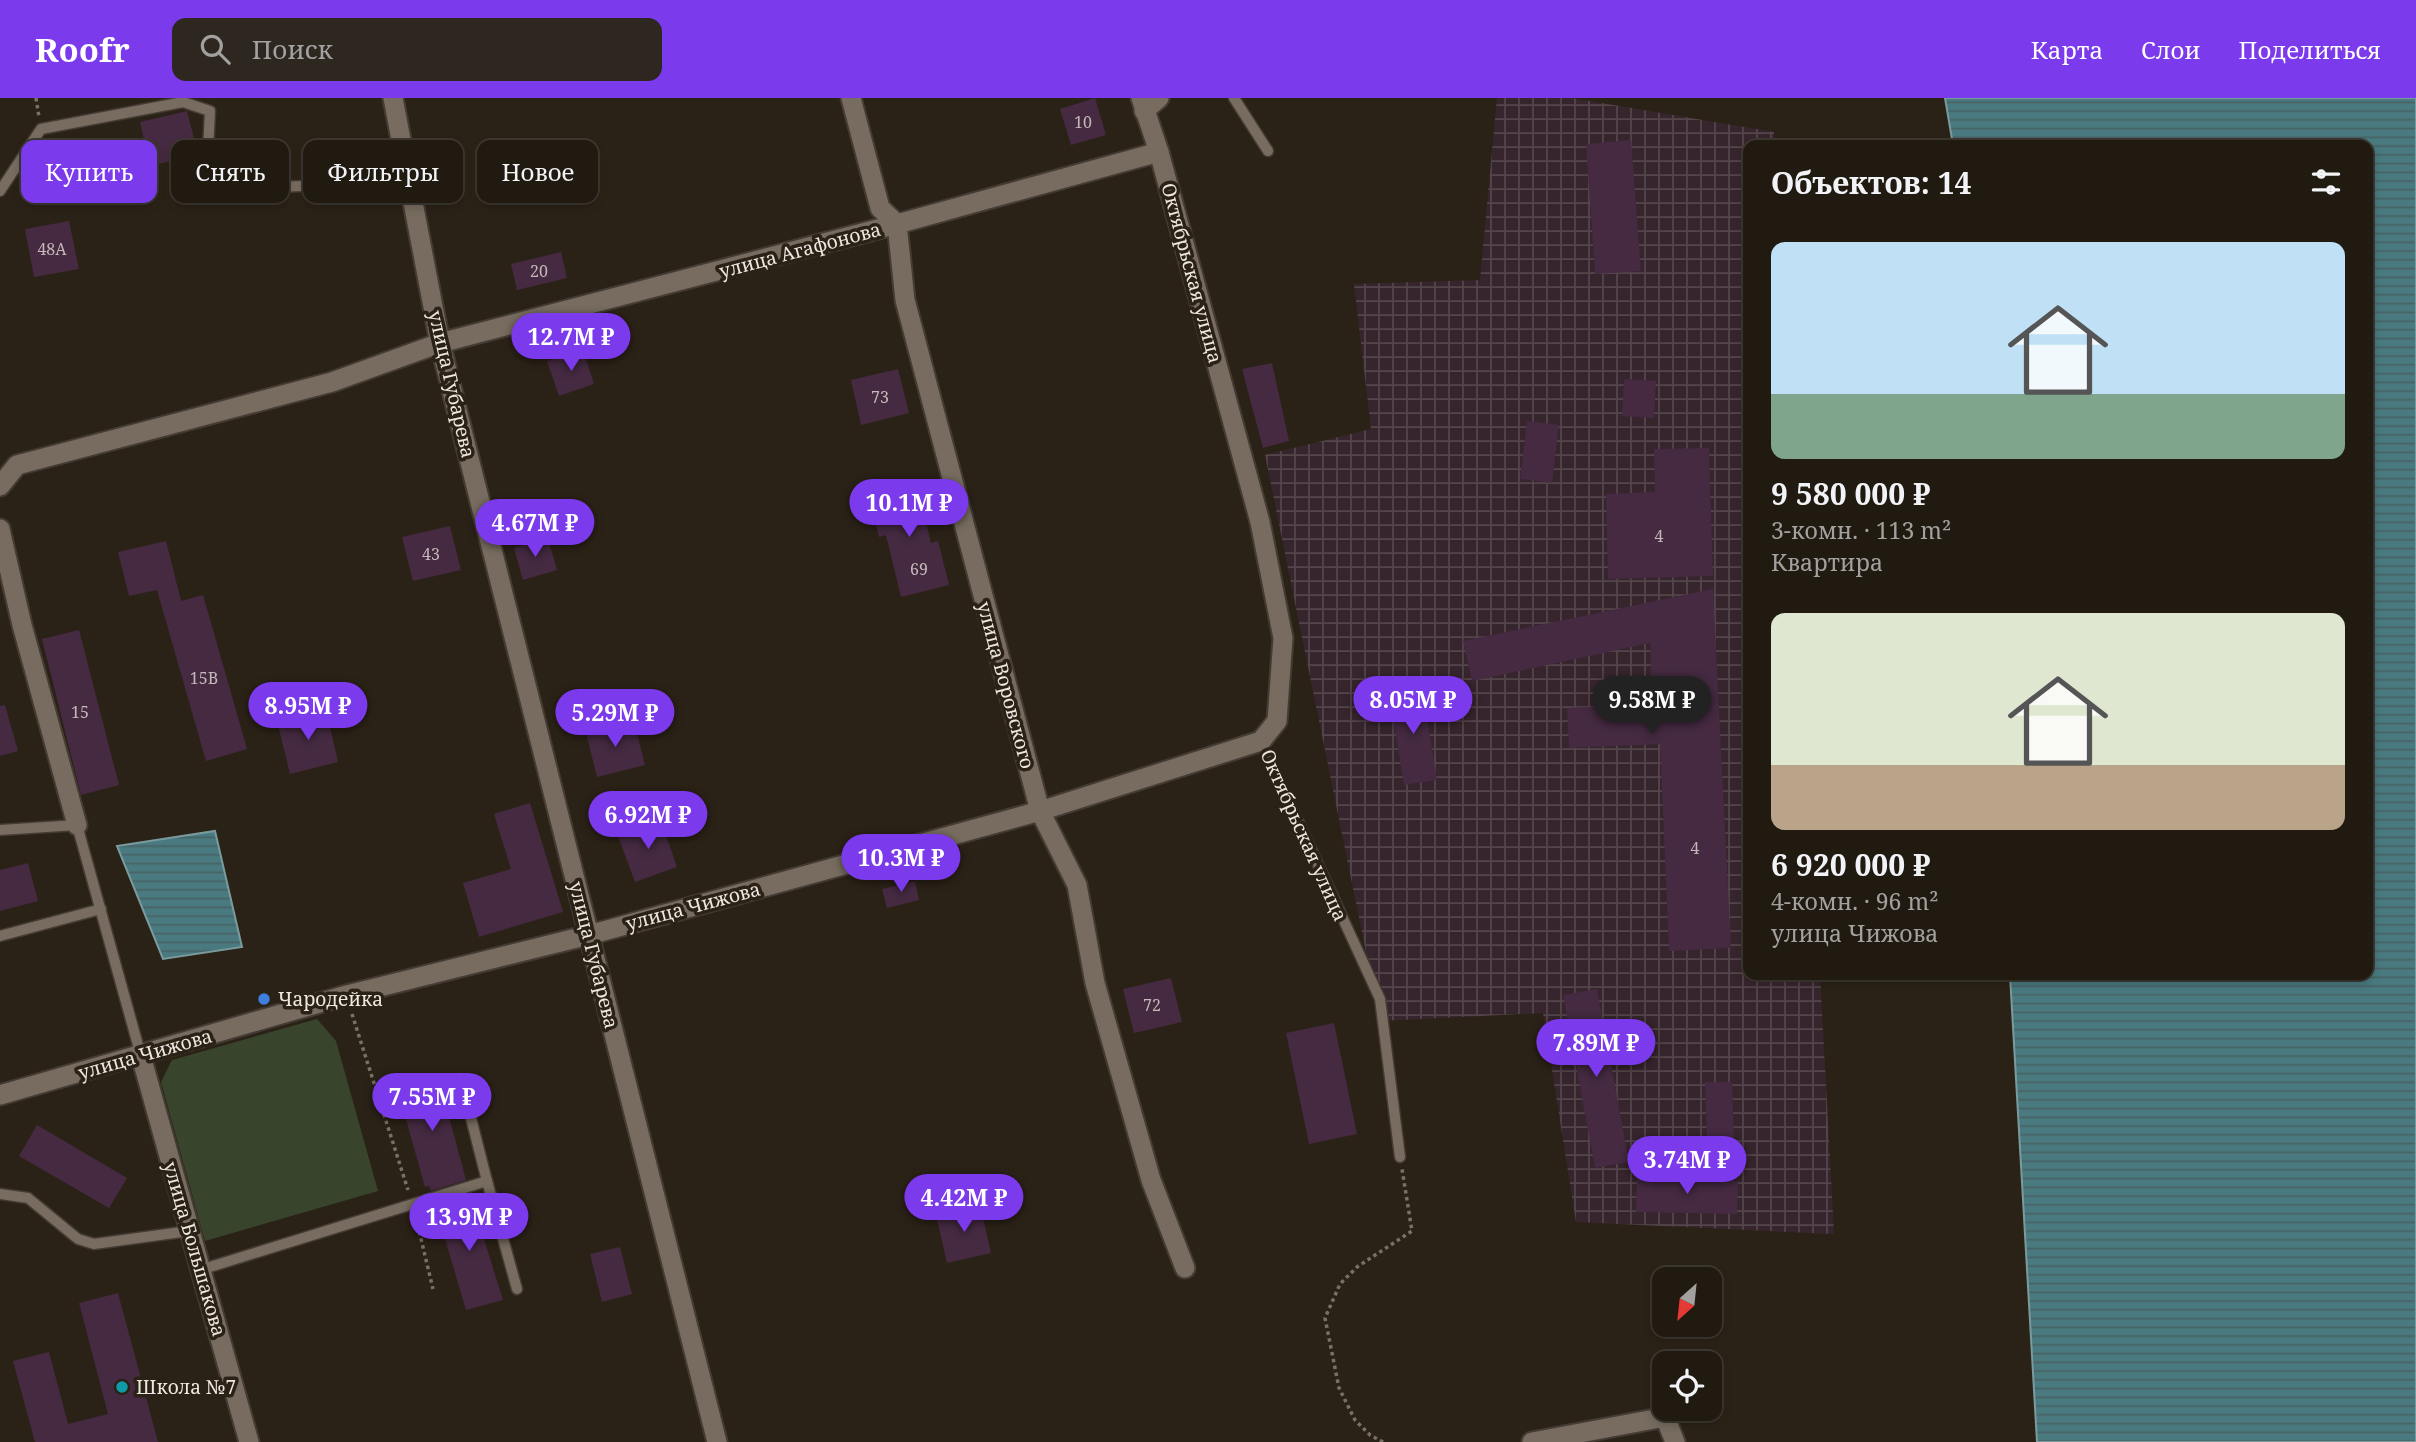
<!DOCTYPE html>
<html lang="ru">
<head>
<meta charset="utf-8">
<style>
  body { margin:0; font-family:"Noto Serif",serif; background:#2d271f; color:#f1f3f6; height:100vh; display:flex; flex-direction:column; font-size:26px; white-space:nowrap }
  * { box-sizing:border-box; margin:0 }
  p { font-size:23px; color:#a2a19f }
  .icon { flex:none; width:38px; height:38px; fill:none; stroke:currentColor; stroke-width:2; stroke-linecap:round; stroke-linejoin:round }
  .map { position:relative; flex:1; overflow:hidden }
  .panel { position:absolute; left:1743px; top:42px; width:630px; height:840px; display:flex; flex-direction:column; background:#201a11; border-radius:14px; box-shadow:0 4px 10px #0003,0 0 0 2px #3d3831 }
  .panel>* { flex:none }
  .banner { position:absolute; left:21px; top:42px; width:665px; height:63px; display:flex; gap:14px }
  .needle { width:46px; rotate:207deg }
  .buttons { position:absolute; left:1652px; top:1169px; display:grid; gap:14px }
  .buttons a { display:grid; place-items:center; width:70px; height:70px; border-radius:14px; background:#201a11; box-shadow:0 4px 10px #0003,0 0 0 2px #3d3831; font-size:35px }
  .price { position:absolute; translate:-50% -60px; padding:0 16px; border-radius:24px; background:#7c3aed; color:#fff; font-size:23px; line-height:46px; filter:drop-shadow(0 2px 4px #0008) }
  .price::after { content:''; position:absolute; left:50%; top:42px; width:21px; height:16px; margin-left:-10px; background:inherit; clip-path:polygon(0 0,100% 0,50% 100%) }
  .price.on { background:#222; color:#fff }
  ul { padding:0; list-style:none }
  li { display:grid; align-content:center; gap:14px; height:371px; padding:0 28px }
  li span { display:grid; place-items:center; height:217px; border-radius:14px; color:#555 }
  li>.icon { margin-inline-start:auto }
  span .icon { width:126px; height:126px; fill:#fffc; stroke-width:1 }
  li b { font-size:30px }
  h2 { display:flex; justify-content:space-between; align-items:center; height:84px; padding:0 28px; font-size:30px }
  .chip { padding:0 24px; border-radius:14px; background:#201a11; box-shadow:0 4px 10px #0003,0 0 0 2px #3d3831; font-size:24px; line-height:63px }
  .chip.on { background:#7c3aed; color:#fff }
  header { display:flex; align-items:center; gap:42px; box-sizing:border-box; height:98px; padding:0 35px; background:#7c3aed; color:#fff }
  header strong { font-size:33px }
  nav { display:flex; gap:38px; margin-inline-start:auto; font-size:24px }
  .search { width:490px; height:63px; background:#2d271f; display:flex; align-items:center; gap:18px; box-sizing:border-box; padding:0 24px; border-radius:14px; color:#a2a19f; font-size:26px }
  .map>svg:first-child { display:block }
</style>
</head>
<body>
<header>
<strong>Roofr</strong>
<div class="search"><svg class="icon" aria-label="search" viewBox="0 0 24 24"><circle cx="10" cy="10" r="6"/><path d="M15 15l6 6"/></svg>Поиск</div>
<nav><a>Карта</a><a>Слои</a><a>Поделиться</a></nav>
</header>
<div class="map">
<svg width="2416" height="1344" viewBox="0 0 2416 1344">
  <defs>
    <pattern id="industrial-grid" width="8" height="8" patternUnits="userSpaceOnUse" patternTransform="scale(1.75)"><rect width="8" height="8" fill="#37252d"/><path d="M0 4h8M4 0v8" fill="none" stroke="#54454b"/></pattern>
    <pattern id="water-rules" width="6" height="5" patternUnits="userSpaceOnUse" patternTransform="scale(1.75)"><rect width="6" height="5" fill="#497a80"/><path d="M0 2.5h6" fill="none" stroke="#486265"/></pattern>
  </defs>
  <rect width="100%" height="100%" fill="#2b2217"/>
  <!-- industrial -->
  <path fill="url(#industrial-grid)" d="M1497 0H1572L1774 34 1775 47H1748V877H1820L1834 1136 1576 1124 1543 915 1380 923 1265 357 1371 331 1354 186 1480 182Z"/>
  <!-- green -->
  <path fill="#39442c" d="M317 921 336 943 378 1093 205 1143 161 984 172 962Z"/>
  <!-- water -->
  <g fill="url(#water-rules)" stroke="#7a9b9d" stroke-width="2">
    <path d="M1945 0H2416V1344H2037L2010 877H2368V47H1953Z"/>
    <path d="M215 733 242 849 163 861 117 748Z"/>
  </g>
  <!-- building -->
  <g fill="#452a41">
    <path d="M1095 0 1106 37 1071 47 1060 11Z"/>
    <path d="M187 13 198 56 150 68 140 24Z"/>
    <path d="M1631 42 1641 173 1595 176 1586 46Z"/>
    <path d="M69 123 79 171 34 179 25 131Z"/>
    <path d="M561 154 567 180 517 192 511 166Z"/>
    <path d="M583 252 594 286 559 298 547 263Z"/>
    <path d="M1272 265 1289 343 1263 350 1242 271Z"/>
    <path d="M898 271 909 315 861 327 851 282Z"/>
    <path d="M1624 281 1656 283 1654 320 1622 318Z"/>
    <path d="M1527 323 1559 327 1552 385 1520 381Z"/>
    <path d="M1709 350 1713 478 1608 481 1606 396 1655 394 1654 351Z"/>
    <path d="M916 384 931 445 938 443 949 487 901 499 886 437 879 439 868 395Z"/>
    <path d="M450 428 461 472 413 483 402 439Z"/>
    <path d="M548 441 557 472 523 482 514 450Z"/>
    <path d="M166 443 181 503 203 497 247 651 206 663 157 492 129 498 118 454Z"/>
    <path d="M1713 491 1731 850 1669 853 1660 646 1569 650 1567 610 1652 606 1650 545 1472 583 1463 543Z"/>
    <path d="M79 532 119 687 81 697 42 541Z"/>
    <path d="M1422 588 1437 682 1404 687 1389 594Z"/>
    <path d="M5 607 18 653 0 658V608Z"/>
    <path d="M326 612 338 664 290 676 277 623Z"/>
    <path d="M634 624 645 667 597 679 586 635Z"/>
    <path d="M530 705 563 814 479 839 463 785 511 771 494 716Z"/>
    <path d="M661 723 677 769 635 784 618 738Z"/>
    <path d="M28 765 38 803 0 813V772Z"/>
    <path d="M915 783 919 802 887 810 882 791Z"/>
    <path d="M1171 880 1182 924 1134 935 1123 891Z"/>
    <path d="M1597 891 1629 1064 1595 1070 1563 897Z"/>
    <path d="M1334 925 1357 1036 1309 1046 1286 935Z"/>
    <path d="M438 978 466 1082 431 1093 429 1088 425 1089 397 989Z"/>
    <path d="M1705 984H1732L1734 1043 1707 1044Z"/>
    <path d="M37 1027 127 1080 109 1110 19 1058Z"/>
    <path d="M1637 1081 1738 1083 1737 1116 1636 1114Z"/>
    <path d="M470 1096 503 1202 466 1212 435 1107Z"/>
    <path d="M980 1107 991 1155 947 1165 936 1117Z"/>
    <path d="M620 1149 632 1196 602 1204 590 1156Z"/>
    <path d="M118 1195 158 1344H35L13 1263 49 1254 68 1326 108 1316 79 1205Z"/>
  </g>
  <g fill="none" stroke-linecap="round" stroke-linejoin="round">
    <defs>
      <g id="service">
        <path d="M1234 0 1268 53"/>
        <path d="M0 93 41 31 183 4 210 13 206 91 409 85"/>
        <path d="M1261 643 1380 901 1400 1059"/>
        <path d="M0 732 77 727 141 958"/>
        <path d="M0 838 101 811"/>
        <path d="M461 981 487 1083"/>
        <path d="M0 1096 28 1100 78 1141 94 1146 189 1133"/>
        <path d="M200 1172 487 1083 517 1191"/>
      </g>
      <g id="minor">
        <path d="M1144 13 1159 0"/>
        <path d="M1159 54 1260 424 1283 540 1277 623 1261 643 1040 713 1077 787 1095 885 1151 1082 1185 1170"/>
        <path d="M0 388 17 367 332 284 440 245 897 126 880 110 851 0"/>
        <path d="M0 431 22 527 77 727"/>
        <path d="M141 958 249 1344"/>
        <path d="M0 997 347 897 589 837 440 245 393 0"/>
        <path d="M1532 1344 1665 1319 1675 1344"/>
      </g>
      <path id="tertiary" d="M717 1344 589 837 1040 713 905 202 897 126 1159 54 1141 0"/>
    </defs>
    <!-- service casing -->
    <use href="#service" stroke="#443b34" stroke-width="13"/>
    <!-- minor casing -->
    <use href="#minor" stroke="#443b34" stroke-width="23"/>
    <!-- tertiary casing -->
    <use href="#tertiary" stroke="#443b34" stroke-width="23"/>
    <!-- path -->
    <g stroke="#797067" stroke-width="3.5" stroke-dasharray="3.5 3.5" stroke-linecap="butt">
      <path d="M36 0 39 19"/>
      <path d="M352 916 408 1092"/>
      <path d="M416 1120 433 1191"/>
      <path d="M1383 1344 1370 1337 1355 1322 1339 1290 1325 1220 1340 1186 1357 1169 1412 1133 1402 1071"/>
    </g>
    <!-- service -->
    <use href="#service" stroke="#776c5f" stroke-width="10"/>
    <!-- minor -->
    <use href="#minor" stroke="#776c5f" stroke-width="19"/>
    <!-- tertiary -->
    <use href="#tertiary" stroke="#776c5f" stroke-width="19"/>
  </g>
  <!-- markers -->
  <circle fill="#3f7fe0" stroke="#2b2217" stroke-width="2.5" cx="264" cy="901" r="7"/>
  <circle fill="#0f9aa8" stroke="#2b2217" stroke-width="2.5" cx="122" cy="1289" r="7"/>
  <g text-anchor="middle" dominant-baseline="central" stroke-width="7" stroke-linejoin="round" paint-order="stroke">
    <!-- number labels -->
    <g font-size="16" fill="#c4b8b8">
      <text x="1083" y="24">10</text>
      <text x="52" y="151">48А</text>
      <text x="539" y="173">20</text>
      <text x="880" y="299">73</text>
      <text x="1659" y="438">4</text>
      <text x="431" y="456">43</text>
      <text x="919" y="471">69</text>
      <text x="204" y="580">15В</text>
      <text x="80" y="614">15</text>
      <text x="1695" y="750">4</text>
      <text x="1152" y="907">72</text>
    </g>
    <!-- street labels -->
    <g font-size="19" fill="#eee7e0" stroke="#2b2217">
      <text transform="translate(800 152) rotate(-15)">улица Агафонова</text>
      <text transform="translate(1192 175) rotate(75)">Октябрьская улица</text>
      <text transform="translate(452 286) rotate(77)">улица Губарева</text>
      <text transform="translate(1006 587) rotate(75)">улица Воровского</text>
      <text transform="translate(1304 737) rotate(66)">Октябрьская улица</text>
      <text transform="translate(693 808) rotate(-15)">улица Чижова</text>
      <text transform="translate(594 857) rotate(76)">улица Губарева</text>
      <text transform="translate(145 956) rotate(-16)">улица Чижова</text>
      <text transform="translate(195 1151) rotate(74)">улица Большакова</text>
    </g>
    <!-- poi labels -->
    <g font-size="19" fill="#eee7e0" stroke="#2b2217" text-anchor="start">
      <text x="278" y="901">Чародейка</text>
      <text x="136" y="1289">Школа №7</text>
    </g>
  </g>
</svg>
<div class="buttons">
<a><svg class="needle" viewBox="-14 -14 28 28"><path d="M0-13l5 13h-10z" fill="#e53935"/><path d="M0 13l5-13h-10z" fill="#a2a19f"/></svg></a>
<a><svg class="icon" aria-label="locate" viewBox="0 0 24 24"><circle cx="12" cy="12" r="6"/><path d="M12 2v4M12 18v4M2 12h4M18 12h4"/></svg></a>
</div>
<b class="price" style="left:571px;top:275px">12.7M ₽</b>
<b class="price" style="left:909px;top:441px">10.1M ₽</b>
<b class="price" style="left:535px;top:461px">4.67M ₽</b>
<b class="price" style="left:1413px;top:638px">8.05M ₽</b>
<b class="price on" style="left:1652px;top:638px">9.58M ₽</b>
<b class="price" style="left:308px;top:644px">8.95M ₽</b>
<b class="price" style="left:615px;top:651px">5.29M ₽</b>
<b class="price" style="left:648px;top:753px">6.92M ₽</b>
<b class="price" style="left:901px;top:796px">10.3M ₽</b>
<b class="price" style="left:1596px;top:981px">7.89M ₽</b>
<b class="price" style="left:432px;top:1035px">7.55M ₽</b>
<b class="price" style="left:1687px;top:1098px">3.74M ₽</b>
<b class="price" style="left:964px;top:1136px">4.42M ₽</b>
<b class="price" style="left:469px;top:1155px">13.9M ₽</b>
<div class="banner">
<a class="chip on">Купить</a>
<a class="chip">Снять</a>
<a class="chip">Фильтры</a>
<a class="chip">Новое</a>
</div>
<section class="panel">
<h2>Объектов: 14<svg class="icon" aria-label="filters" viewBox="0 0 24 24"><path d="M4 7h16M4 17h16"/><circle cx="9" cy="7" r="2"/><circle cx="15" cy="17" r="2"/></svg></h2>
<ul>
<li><span style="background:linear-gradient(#bfe0f5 70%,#7fa58c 0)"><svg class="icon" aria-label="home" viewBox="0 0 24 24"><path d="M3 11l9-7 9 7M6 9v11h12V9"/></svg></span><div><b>9 580 000 ₽</b><p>3-комн. · 113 m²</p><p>Квартира</p></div></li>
<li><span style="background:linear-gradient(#dfe7d0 70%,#b9a48a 0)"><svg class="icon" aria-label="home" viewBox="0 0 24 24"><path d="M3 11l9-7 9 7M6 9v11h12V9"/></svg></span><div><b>6 920 000 ₽</b><p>4-комн. · 96 m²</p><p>улица Чижова</p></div></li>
</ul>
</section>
</div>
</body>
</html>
